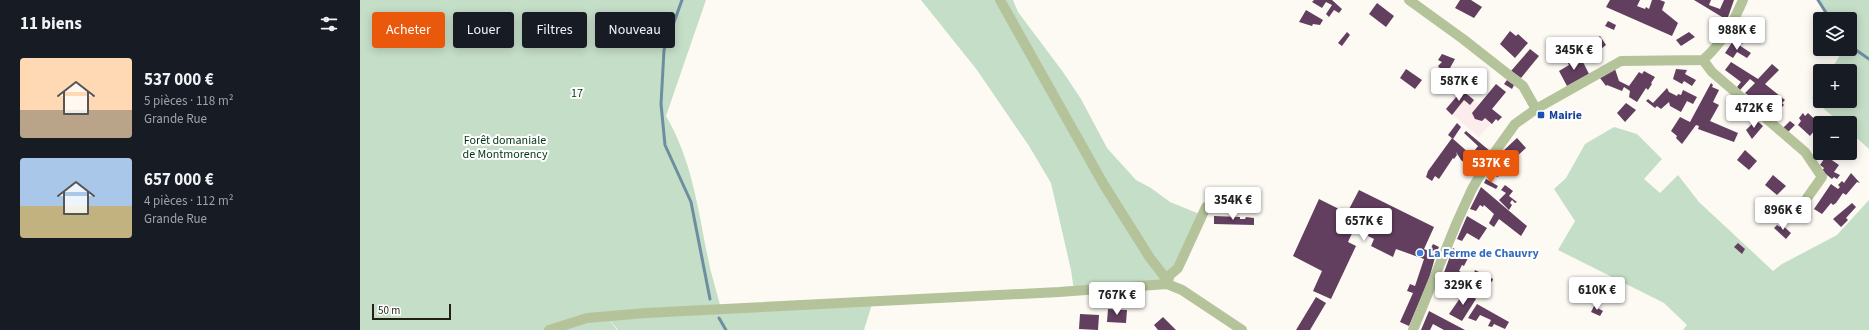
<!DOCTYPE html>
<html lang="fr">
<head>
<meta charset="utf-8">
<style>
  body { margin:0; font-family:"Source Sans 3",sans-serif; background:#20242c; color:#f1f3f6; height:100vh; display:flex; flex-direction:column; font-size:15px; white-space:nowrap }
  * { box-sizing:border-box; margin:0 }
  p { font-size:13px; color:#9ea1a6 }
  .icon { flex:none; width:22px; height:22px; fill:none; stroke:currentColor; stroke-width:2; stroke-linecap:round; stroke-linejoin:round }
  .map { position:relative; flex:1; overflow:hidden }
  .sheet { display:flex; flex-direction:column; background:#171b24; width:360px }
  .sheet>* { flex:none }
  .guide { position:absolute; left:12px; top:12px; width:380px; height:36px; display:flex; gap:8px }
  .buttons { position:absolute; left:1453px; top:12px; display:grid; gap:8px }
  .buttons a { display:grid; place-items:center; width:44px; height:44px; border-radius:4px; background:#171b24; box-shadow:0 2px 10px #0003; font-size:20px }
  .scale { position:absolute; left:12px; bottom:10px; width:79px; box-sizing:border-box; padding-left:4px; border:2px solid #231e14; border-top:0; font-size:11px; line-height:14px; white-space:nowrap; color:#231e14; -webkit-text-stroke:3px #fff; paint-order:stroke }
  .price { position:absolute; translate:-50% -34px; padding:0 9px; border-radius:4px; background:#fff; color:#222; font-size:13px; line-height:26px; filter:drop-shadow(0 1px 2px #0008) }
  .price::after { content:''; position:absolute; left:50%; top:24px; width:12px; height:9px; margin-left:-6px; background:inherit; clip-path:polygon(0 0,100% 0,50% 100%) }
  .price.active { background:#ea580c; color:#fff }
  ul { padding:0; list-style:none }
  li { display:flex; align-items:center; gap:12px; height:100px; padding:0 20px }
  li span { display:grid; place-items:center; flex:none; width:112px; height:80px; border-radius:4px; color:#555 }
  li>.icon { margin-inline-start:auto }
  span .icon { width:48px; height:48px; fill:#fffc; stroke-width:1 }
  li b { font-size:17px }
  h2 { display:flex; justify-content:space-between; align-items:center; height:48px; padding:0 20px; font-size:17px }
  .tag { padding:0 14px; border-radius:4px; background:#171b24; box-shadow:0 2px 10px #0003; font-size:14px; line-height:36px }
  .tag.active { background:#ea580c; color:#fff }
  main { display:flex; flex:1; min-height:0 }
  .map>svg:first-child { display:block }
</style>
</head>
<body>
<main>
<section class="sheet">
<h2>11 biens<svg class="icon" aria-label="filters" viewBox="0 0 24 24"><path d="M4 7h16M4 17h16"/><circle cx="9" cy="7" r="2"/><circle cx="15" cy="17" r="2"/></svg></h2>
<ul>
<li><span style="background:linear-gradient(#ffd9b3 65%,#b9a48a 0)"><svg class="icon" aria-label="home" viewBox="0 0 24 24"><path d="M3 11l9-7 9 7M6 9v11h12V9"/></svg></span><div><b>537 000 €</b><p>5 pièces · 118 m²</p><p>Grande Rue</p></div></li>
<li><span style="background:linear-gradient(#a9c7e8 60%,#c2b280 0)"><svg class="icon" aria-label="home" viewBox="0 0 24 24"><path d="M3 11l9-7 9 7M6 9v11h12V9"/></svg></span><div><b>657 000 €</b><p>4 pièces · 112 m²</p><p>Grande Rue</p></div></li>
</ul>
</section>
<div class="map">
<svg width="1509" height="330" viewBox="0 0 1509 330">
  <rect width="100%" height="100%" fill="#fdfaf4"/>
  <!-- education -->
  <path fill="#fcecec" d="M1102 90 1119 104 1125 97 1132 109 1142 117 1138 121 1136 119 1131 123 1119 137 1086 109Z"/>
  <!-- green -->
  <g fill="#c5dec8">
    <path d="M0 0H346L306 116C332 160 338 209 348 258 351 275 357 292 361 309L513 301 504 330H258L246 316 257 330H0Z"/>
    <path d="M561 0H653L658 12 703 72 721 99 747 148 776 180 791 188 810 202 842 215 809 282 714 291 711 270 691 183 669 146 617 70Z"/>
    <path d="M1458 0H1509V149L1490 132V123H1480L1452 98 1460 85V101H1490V71H1470L1484 49H1490V19H1470Z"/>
    <path d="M1254 127 1277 134 1302 159 1284 179 1300 193 1318 175 1339 202 1413 271 1422 264 1477 235 1509 200V330H1323L1327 325 1304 303 1198 250 1215 221 1194 189 1206 178 1225 144Z"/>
  </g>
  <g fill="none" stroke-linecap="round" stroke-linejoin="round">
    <!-- stream -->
    <g stroke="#6d8da0" stroke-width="3">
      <path d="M322 0 304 50 301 104 305 145 331 202 350 299"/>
      <path d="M1458 0 1470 19"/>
      <path d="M1490 43 1496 50 1509 59"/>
      <path d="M359 318 366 330"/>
    </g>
  </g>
  <!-- building -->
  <g fill="#623f5f">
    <path d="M954 0H972L982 9 979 13 974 10 969 17 966 14 972 5 966 2 962 8 952 2Z"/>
    <path d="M1100 0H1111L1122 7 1114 18 1095 8Z"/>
    <path d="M1250 0H1280L1277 6 1285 9 1286 7 1289 9 1292 0H1300L1305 2 1302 10 1318 23 1312 36 1246 7Z"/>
    <path d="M1334 0H1351L1349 5 1360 9 1364 0H1374L1367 20Z"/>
    <path d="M1017 3 1034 16 1026 27 1009 14Z"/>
    <path d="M946 10 963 20 960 25 953 24 952 26 939 22Z"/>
    <path d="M1248 21 1256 25 1254 30 1245 26Z"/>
    <path d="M1384 24 1391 29 1382 44 1374 39Z"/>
    <path d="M1150 31 1156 36 1158 34 1168 43 1155 58 1140 44Z"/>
    <path d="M987 32 990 35 982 46 978 43Z"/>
    <path d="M1329 32 1335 37 1321 46 1316 40Z"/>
    <path d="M1240 36 1246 45 1232 56 1225 47Z"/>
    <path d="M1373 41 1391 53 1387 58 1377 52 1373 58 1365 53Z"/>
    <path d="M1170 49 1179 56 1161 78 1151 71Z"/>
    <path d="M1082 54 1095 59 1090 68 1097 72 1092 83 1078 76 1081 70 1078 66 1082 62 1078 60Z"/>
    <path d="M1219 54 1229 74 1207 86 1199 71 1209 65 1207 61Z"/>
    <path d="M1371 62 1398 79 1412 64 1419 70 1405 84 1425 100 1422 103 1424 105 1419 110 1407 98 1401 104 1385 93 1395 83 1390 79 1380 90 1377 87 1381 82 1365 70Z"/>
    <path d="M1046 69 1062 80 1055 89 1040 78Z"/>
    <path d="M1255 69 1259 81 1269 86 1279 72 1282 74 1284 71 1295 77 1291 83 1292 84 1288 90 1286 88 1277 102 1269 97 1270 91 1264 87 1262 91 1247 85 1246 86 1240 78Z"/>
    <path d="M1316 69 1327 70 1325 74 1336 80 1332 86 1324 81 1322 84 1313 79Z"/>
    <path d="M1147 80 1154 85 1152 89 1144 84Z"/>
    <path d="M1351 83 1353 85 1352 87 1359 90 1353 102 1359 105 1350 121 1378 133 1374 142 1338 129 1339 126 1336 125 1322 144 1316 138 1317 136 1311 131 1320 117 1330 122Z"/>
    <path d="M1136 84 1146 92 1132 109 1142 117 1138 121 1136 119 1132 124 1125 118 1122 121 1115 119 1112 113Z"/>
    <path d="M1307 88 1309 92 1317 96 1318 94 1321 95 1323 90 1337 97 1333 104 1327 101 1321 112 1310 106 1309 102 1301 109 1297 106 1295 108 1286 101 1288 99 1293 103Z"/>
    <path d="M1102 90 1114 100 1110 105 1104 100 1092 115 1086 109Z"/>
    <path d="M1266 103 1276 110 1265 122 1257 113Z"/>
    <path d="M1443 113 1445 116 1448 113 1460 124 1450 136 1438 125 1441 121 1439 118Z"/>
    <path d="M1396 120 1403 126 1392 139 1386 130Z"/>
    <path d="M1430 121 1435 125 1428 132 1423 128Z"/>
    <path d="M1097 123 1101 127 1093 139 1088 135Z"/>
    <path d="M1106 131 1130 151 1125 158 1115 150 1118 146 1104 133Z"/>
    <path d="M1092 138 1117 160 1119 156 1123 160 1115 171 1101 160 1096 152 1097 155 1094 159 1093 158 1079 179 1075 176 1072 181 1066 177 1068 171Z"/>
    <path d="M1157 138 1166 148 1155 158 1157 161 1154 163 1156 166 1149 173 1144 168 1138 177 1130 174 1143 151Z"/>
    <path d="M1385 150 1397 161 1389 170 1377 160Z"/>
    <path d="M1466 156 1479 165 1474 172 1480 175 1477 179 1474 177 1472 179 1462 171 1464 168 1460 165Z"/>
    <path d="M1491 173 1500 183 1497 182 1486 195 1483 193 1476 203 1473 205 1471 203 1462 214 1454 209 1471 184 1478 189 1480 187 1478 185 1482 181 1484 183Z"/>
    <path d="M1413 175 1426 186 1417 195 1405 185Z"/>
    <path d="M1126 179 1138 186 1136 189 1124 183Z"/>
    <path d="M1145 185 1153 191 1149 196 1157 202 1155 203 1152 200 1150 203 1152 205 1149 210 1139 200 1146 193 1141 190Z"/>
    <path d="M1121 187 1167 226 1161 236 1139 219 1134 227 1131 225 1129 223 1134 214 1124 205 1123 207 1120 205 1116 211 1110 209Z"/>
    <path d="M999 190 1074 227 1064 249 1076 254 1069 279 1049 326 1040 322 1053 293 1047 291 1050 284 1055 286 1064 259 1036 249 1033 257 1011 246 1014 239 994 229 988 242 996 246 971 299 953 291 962 271 933 256 959 199 987 213Z"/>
    <path d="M1492 203 1496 207 1486 218 1488 220 1481 227 1473 219Z"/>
    <path d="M1441 206 1445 209 1439 215 1435 212Z"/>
    <path d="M854 216 880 217V219H885L886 217 894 218V225L854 224Z"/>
    <path d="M1107 216 1127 228 1119 240 1107 233 1102 241 1097 239Z"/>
    <path d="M1421 224 1431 233 1426 239 1414 228 1417 225 1420 227Z"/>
    <path d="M1378 243 1385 249 1382 254 1374 247Z"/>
    <path d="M1073 244 1079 247 1076 253 1070 250Z"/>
    <path d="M1093 248 1108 258 1104 266 1102 265 1099 271 1105 274 1103 277 1108 281 1103 290 1091 282 1087 289 1090 291 1088 295 1078 289Z"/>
    <path d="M1115 270 1133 279 1132 282 1114 273Z"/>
    <path d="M1105 291 1116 299 1102 321 1089 314Z"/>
    <path d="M956 297 966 303 950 330H936Z"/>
    <path d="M1117 304 1149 322 1145 329 1134 324 1132 327 1128 326 1131 320 1120 315 1116 321 1108 318Z"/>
    <path d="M1234 306 1243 311 1240 316 1231 312Z"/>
    <path d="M748 309 767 310 766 323 747 322Z"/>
    <path d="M1069 311 1105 330H1084L1073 324 1070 330H1061Z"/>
    <path d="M720 314 739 315 738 330 719 329Z"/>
    <path d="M803 317 816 330H798L794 325Z"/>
  </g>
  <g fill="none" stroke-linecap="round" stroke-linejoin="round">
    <!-- minor -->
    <g stroke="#b4c39a" stroke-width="10">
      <path d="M640 0 744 185 790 258 804 276 807 284"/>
      <path d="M1049 0 1103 39 1163 86 1176 109"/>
      <path d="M1343 60 1352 72 1445 152 1462 177 1447 198"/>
      <path d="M807 284 810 275 818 268 846 207"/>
      <path d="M189 330 227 318 286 313 699 292 807 284 822 290 882 330"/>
      <path d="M1053 330 1097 222 1112 189 1127 163 1155 124 1176 109 1261 61 1343 60C1363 42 1372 25 1383 0"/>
    </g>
  </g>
  <!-- markers -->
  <rect fill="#1a4fb4" stroke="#fff" stroke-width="1.5" x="1177" y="111" width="8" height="8" rx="2"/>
  <circle fill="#3f7fe0" stroke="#fff" stroke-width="1.5" cx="1060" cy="253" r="4"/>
  <g text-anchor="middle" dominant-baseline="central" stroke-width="4" stroke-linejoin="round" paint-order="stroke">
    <!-- park labels -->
    <g font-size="12" fill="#023412" stroke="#fff">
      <text x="217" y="93">17</text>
      <text x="145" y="140">Forêt domaniale<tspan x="145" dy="14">de Montmorency</tspan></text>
    </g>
    <!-- transit labels -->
    <g font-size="12" font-weight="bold" fill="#164399" stroke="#fff" text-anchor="start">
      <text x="1189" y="115">Mairie</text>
    </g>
    <!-- shop labels -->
    <g font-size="12" font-weight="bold" fill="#366cbe" stroke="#fff" text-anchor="start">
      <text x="1068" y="253">La Ferme de Chauvry</text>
    </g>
  </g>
</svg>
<div class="buttons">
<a><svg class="icon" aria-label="layers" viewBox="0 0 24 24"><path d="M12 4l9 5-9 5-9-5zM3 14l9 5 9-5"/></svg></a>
<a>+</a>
<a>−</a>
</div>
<div class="scale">50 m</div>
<b class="price" style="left:1377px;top:51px">988K €</b>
<b class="price" style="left:1214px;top:71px">345K €</b>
<b class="price" style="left:1099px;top:102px">587K €</b>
<b class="price" style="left:1394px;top:129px">472K €</b>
<b class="price active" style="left:1131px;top:184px">537K €</b>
<b class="price" style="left:873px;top:221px">354K €</b>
<b class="price" style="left:1423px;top:231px">896K €</b>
<b class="price" style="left:1004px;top:242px">657K €</b>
<b class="price" style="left:1103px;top:306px">329K €</b>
<b class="price" style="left:1237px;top:311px">610K €</b>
<b class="price" style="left:757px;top:316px">767K €</b>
<div class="guide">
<a class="tag active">Acheter</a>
<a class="tag">Louer</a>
<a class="tag">Filtres</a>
<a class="tag">Nouveau</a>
</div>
</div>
</main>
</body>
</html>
